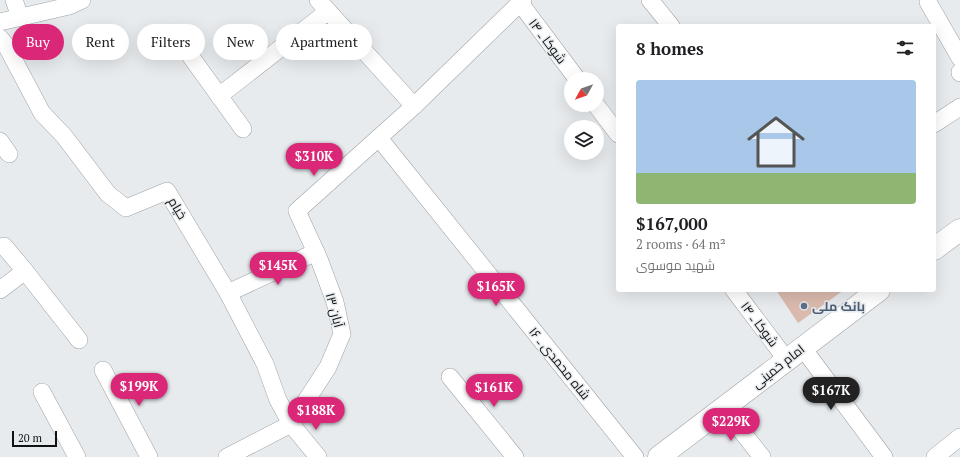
<!DOCTYPE html>
<html lang="en">
<head>
<meta charset="utf-8">
<style>
  body { margin:0; font-family:"PT Serif",Cairo,serif; background:#f6f6f6; color:#202124; height:100vh; display:flex; flex-direction:column; font-size:15px; white-space:nowrap }
  * { box-sizing:border-box; margin:0 }
  p { font-size:13px; color:#757577 }
  .icon { flex:none; width:22px; height:22px; fill:none; stroke:currentColor; stroke-width:2; stroke-linecap:round; stroke-linejoin:round }
  .map { position:relative; flex:1; overflow:hidden }
  .drawer { position:absolute; left:616px; top:24px; width:320px; height:268px; display:flex; flex-direction:column; background:#fff; border-radius:4px; box-shadow:0 4px 16px #0002 }
  .drawer>* { flex:none }
  .banner { position:absolute; left:12px; top:24px; width:380px; height:36px; display:flex; gap:8px }
  .needle { width:26px; rotate:230deg }
  .controls { position:absolute; left:564px; top:72px; display:grid; gap:8px }
  .controls a { display:grid; place-items:center; width:40px; height:40px; border-radius:50%; background:#fff; box-shadow:0 4px 16px #0002; font-size:20px }
  .scale { position:absolute; left:12px; bottom:10px; width:45px; box-sizing:border-box; padding-left:4px; border:2px solid #0f1112; border-top:0; font-size:11px; line-height:14px; white-space:nowrap; color:#0f1112; -webkit-text-stroke:3px #e7ebee; paint-order:stroke }
  .price { position:absolute; translate:-50% -34px; padding:0 9px; border-radius:14px; background:#db2777; color:#fff; font-size:13px; line-height:26px; filter:drop-shadow(0 1px 2px #0008) }
  .price::after { content:''; position:absolute; left:50%; top:24px; width:12px; height:9px; margin-left:-6px; background:inherit; clip-path:polygon(0 0,100% 0,50% 100%) }
  .price.selected { background:#222; color:#fff }
  ul { padding:0; list-style:none }
  li { display:grid; align-content:center; gap:8px; height:212px; padding:0 20px }
  li span { display:grid; place-items:center; height:124px; border-radius:4px; color:#555 }
  li>.icon { margin-inline-start:auto }
  span .icon { width:72px; height:72px; fill:#fffc; stroke-width:1 }
  li b { font-size:17px }
  h2 { display:flex; justify-content:space-between; align-items:center; height:48px; padding:0 20px; font-size:17px }
  .chip { padding:0 14px; border-radius:18px; background:#fff; box-shadow:0 4px 16px #0002; font-size:14px; line-height:36px }
  .chip.selected { background:#db2777; color:#fff }
  .map>svg:first-child { display:block }
</style>
</head>
<body>
<div class="map">
<svg width="960" height="457" viewBox="0 0 960 457">
  <rect width="100%" height="100%" fill="#e7ebee"/>
  <!-- building -->
  <path fill="#dabaad" d="M776 290H844L798 323Z"/>
  <g fill="none" stroke-linecap="round" stroke-linejoin="round">
    <defs>
      <g id="minor">
        <path d="M14 0 20 17"/>
        <path d="M318 0 414 106"/>
        <path d="M650 0 671 26"/>
        <path d="M928 2 960 58"/>
        <path d="M520 3 577 79"/>
        <path d="M0 22 69 6 82 0"/>
        <path d="M176 36 243 129"/>
        <path d="M0 38 7 47 42 113 64 136 108 194 126 208 167 191 228 293 265 364 278 400 291 424 318 457"/>
        <path d="M960 72V73"/>
        <path d="M219 96 327 12"/>
        <path d="M596 105 618 134"/>
        <path d="M934 124 960 107"/>
        <path d="M379 138 635 457"/>
        <path d="M0 141 9 154"/>
        <path d="M4 246 25 271"/>
        <path d="M0 290 25 271 79 340"/>
        <path d="M734 290 786 359"/>
        <path d="M228 293 316 252"/>
        <path d="M802 347 884 457"/>
        <path d="M103 370 149 457"/>
        <path d="M450 377 515 457"/>
        <path d="M42 392 77 457"/>
        <path d="M723 408 762 457"/>
        <path d="M227 457 291 424 328 367 342 334 335 302 319 259 297 211 414 106 523 0"/>
        <path d="M935 457 960 437"/>
      </g>
      <g id="major">
        <path d="M934 249 960 230"/>
        <path d="M659 457 879 290"/>
      </g>
    </defs>
    <!-- minor casing -->
    <use href="#minor" stroke="#9fa2a5" stroke-width="18"/>
    <!-- major casing -->
    <use href="#major" stroke="#9fa2a5" stroke-width="23"/>
    <!-- minor -->
    <use href="#minor" stroke="#fff" stroke-width="17"/>
    <!-- major -->
    <use href="#major" stroke="#fff" stroke-width="22"/>
  </g>
  <!-- markers -->
  <circle fill="#5c6f8a" stroke="#e7ebee" stroke-width="1.5" cx="804" cy="306" r="4"/>
  <g text-anchor="middle" dominant-baseline="central" stroke-width="3" stroke-linejoin="round" paint-order="stroke">
    <!-- street labels -->
    <g font-size="13" fill="#0f1112" stroke="#e7ebee">
      <text transform="translate(548 41) rotate(53)">شوکا ـ ۱۴</text>
      <text transform="translate(178 208) rotate(59)">خیام</text>
      <text transform="translate(335 310) rotate(75)">۱۳ آبان</text>
      <text transform="translate(760 324) rotate(53)">شوکا ـ ۱۴</text>
      <text transform="translate(560 363) rotate(51)">شاه محمدی ـ ۱۶</text>
      <text transform="translate(778 366) rotate(-38)">امام خمینی</text>
    </g>
    <!-- service labels -->
    <g font-size="13" font-weight="bold" fill="#4e5e75" stroke="#e7ebee" text-anchor="start">
      <text x="812" y="306">بانک ملی</text>
    </g>
  </g>
</svg>
<div class="controls">
<a><svg class="needle" viewBox="-14 -14 28 28"><path d="M0-13l5 13h-10z" fill="#e53935"/><path d="M0 13l5-13h-10z" fill="#757577"/></svg></a>
<a><svg class="icon" aria-label="layers" viewBox="0 0 24 24"><path d="M12 4l9 5-9 5-9-5zM3 14l9 5 9-5"/></svg></a>
</div>
<div class="scale">20 m</div>
<b class="price" style="left:314px;top:177px">$310K</b>
<b class="price" style="left:278px;top:286px">$145K</b>
<b class="price" style="left:496px;top:307px">$165K</b>
<b class="price" style="left:139px;top:407px">$199K</b>
<b class="price" style="left:494px;top:408px">$161K</b>
<b class="price selected" style="left:831px;top:411px">$167K</b>
<b class="price" style="left:316px;top:431px">$188K</b>
<b class="price" style="left:731px;top:442px">$229K</b>
<div class="banner">
<a class="chip selected">Buy</a>
<a class="chip">Rent</a>
<a class="chip">Filters</a>
<a class="chip">New</a>
<a class="chip">Apartment</a>
</div>
<section class="drawer">
<h2>8 homes<svg class="icon" aria-label="filters" viewBox="0 0 24 24"><path d="M4 7h16M4 17h16"/><circle cx="9" cy="7" r="2"/><circle cx="15" cy="17" r="2"/></svg></h2>
<ul>
<li><span style="background:linear-gradient(#a9c7e8 75%,#8fb573 0)"><svg class="icon" aria-label="home" viewBox="0 0 24 24"><path d="M3 11l9-7 9 7M6 9v11h12V9"/></svg></span><div><b>$167,000</b><p>2 rooms · 64 m²</p><p>شهید موسوی</p></div></li>
</ul>
</section>
</div>
</body>
</html>
